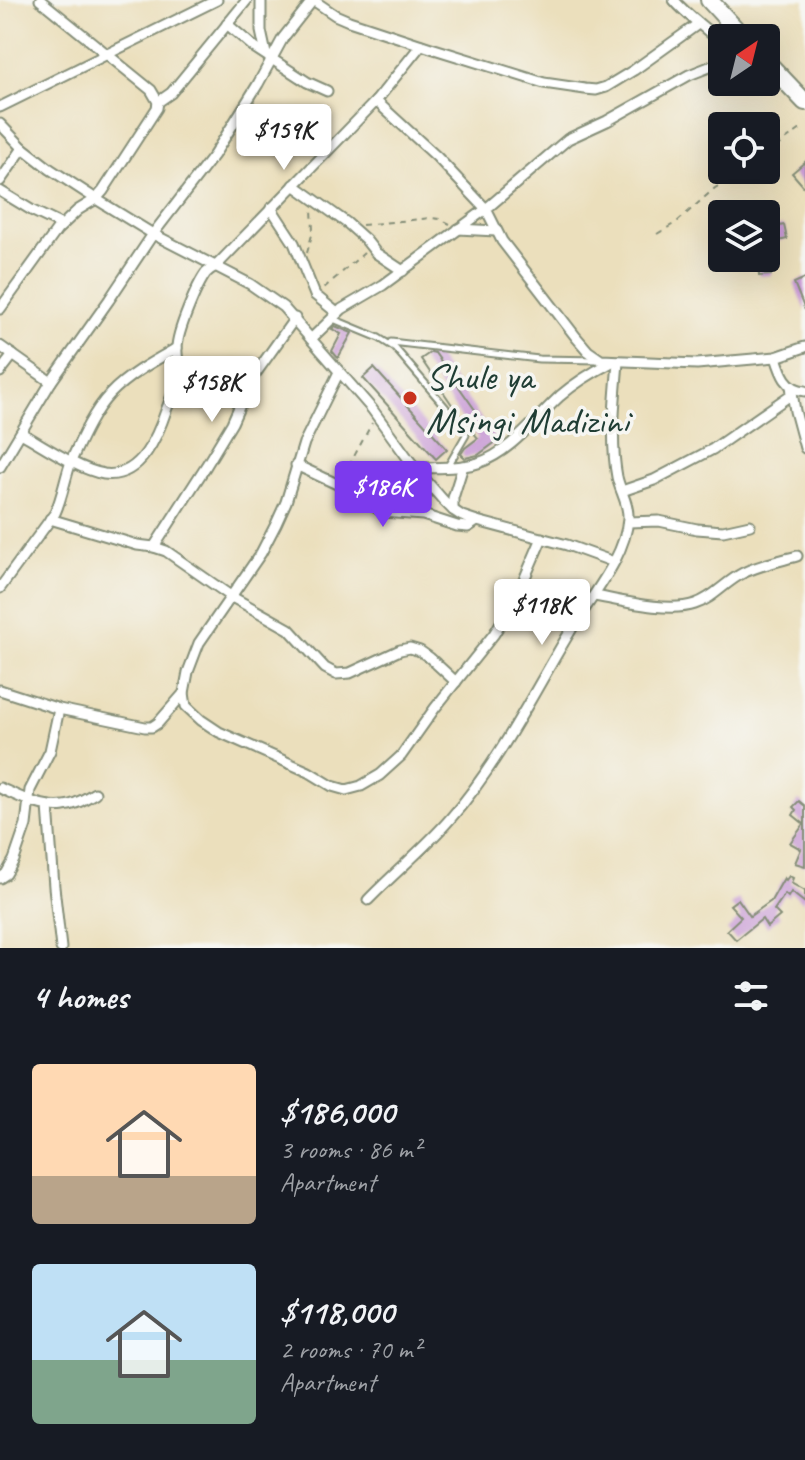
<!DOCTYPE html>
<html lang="en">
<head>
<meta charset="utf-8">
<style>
  body { margin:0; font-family:Caveat,sans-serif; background:#20242c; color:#f1f3f6; height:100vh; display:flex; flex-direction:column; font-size:30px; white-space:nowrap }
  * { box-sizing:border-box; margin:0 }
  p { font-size:26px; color:#9ea1a6 }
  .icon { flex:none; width:44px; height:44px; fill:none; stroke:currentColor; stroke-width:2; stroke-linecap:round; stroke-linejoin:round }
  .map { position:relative; height:948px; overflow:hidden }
  .side { display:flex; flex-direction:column; background:#171b24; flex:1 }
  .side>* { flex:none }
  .needle { width:52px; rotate:35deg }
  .fabs { position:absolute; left:708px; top:24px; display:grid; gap:16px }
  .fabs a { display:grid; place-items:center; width:72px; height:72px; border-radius:8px; background:#171b24; box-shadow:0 8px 32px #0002; font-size:40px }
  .price { position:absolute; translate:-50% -68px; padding:0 18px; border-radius:8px; background:#fff; color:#222; font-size:26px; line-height:52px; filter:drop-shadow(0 2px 4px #0008) }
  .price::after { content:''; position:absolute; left:50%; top:48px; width:24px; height:18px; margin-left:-12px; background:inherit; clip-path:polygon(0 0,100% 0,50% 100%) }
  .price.on { background:#7c3aed; color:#fff }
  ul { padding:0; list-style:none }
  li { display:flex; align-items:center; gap:24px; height:200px; padding:0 32px }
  li span { display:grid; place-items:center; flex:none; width:224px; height:160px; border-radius:8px; color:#555 }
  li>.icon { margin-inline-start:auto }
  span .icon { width:96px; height:96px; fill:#fffc; stroke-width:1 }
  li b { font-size:34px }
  h2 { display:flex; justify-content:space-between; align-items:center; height:96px; padding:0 32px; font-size:34px }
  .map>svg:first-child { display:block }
</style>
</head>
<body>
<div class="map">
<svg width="805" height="948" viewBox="0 0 805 948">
  <rect width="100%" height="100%" fill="#f6f6f2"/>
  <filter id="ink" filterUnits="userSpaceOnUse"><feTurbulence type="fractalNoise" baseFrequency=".0125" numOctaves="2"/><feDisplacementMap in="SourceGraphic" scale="16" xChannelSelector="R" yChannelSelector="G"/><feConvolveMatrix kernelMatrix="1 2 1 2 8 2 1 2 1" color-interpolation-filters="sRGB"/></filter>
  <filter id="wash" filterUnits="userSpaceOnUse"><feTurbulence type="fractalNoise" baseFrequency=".006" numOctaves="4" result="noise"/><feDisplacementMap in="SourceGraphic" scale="32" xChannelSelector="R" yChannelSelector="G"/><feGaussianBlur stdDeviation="1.8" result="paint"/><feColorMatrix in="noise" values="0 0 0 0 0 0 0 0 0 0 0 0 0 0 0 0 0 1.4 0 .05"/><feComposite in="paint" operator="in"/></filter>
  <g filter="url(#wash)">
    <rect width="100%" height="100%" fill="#ebdfbc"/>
    <g id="blocks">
      <!-- building -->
      <g fill="#c798d4">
        <path d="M805 162V188L792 173Z"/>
        <path d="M784 225 787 239 766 244V229Z"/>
        <path d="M758 258H770L771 275 759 276Z"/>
        <path d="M805 278V310L794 283Z"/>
        <path d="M335 326 352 333 338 358 332 351 341 334 332 329Z"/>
        <path d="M431 352 435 353 497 441 478 455 465 458 461 454 465 448 478 438 459 415 421 359Z"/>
        <path d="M374 368 447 449 436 459 363 378Z"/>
        <path d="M799 801 805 806V866L795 863 801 849 790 843 804 824 793 815 796 810 793 807Z"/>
        <path d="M789 876 793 878 791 883 805 891V903L791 892 788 897 785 894 774 910 780 916 767 927 762 919 736 940 727 930 741 917 730 905 738 899 750 916 771 901 784 878 786 880Z"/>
      </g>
    </g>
  </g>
  <g filter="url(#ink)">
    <use href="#blocks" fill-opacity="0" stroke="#858e78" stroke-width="2"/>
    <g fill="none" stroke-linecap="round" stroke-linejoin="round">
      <defs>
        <g id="service">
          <path d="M333 319 379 338 395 348 465 430 466 435 448 466"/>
          <path d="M391 342 539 359 600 360"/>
        </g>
        <g id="minor">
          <path d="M261 0V31L266 54"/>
          <path d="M674 0C688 17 707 28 722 44"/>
          <path d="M227 24 255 48 307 82 327 91"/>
          <path d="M376 101 437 157 486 209 502 241 576 337 588 351 601 360 697 364 776 357 805 347"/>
          <path d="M158 102 171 93 247 0"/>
          <path d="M0 107 217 0"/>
          <path d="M0 124 23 148 50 169 96 199 153 234 250 284 283 307 372 409 415 468 443 500 453 510 462 516 477 521 567 545 614 562"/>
          <path d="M0 181 23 148"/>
          <path d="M294 185 347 223 365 239 376 253 403 271"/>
          <path d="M0 191 33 211 62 225"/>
          <path d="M271 208 294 243 315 295 337 313"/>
          <path d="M458 229 496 231"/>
          <path d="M0 309 57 230 78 210 96 199 103 191 157 108 158 102 151 90 40 0"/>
          <path d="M311 339 342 309 383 285 486 209 568 139 607 121 689 75 722 62"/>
          <path d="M0 346 51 382"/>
          <path d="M776 357C781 373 786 389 805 391"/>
          <path d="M0 372 13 355"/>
          <path d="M339 372 304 443 286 502 276 524 261 553 199 643 188 672 184 693 186 706 201 720 219 732 309 772 332 786 346 790 361 786 380 775 401 756 435 708 494 634 517 596 542 538"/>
          <path d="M791 386 795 411 805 448"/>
          <path d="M21 433C45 446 77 469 104 474 141 479 158 435 167 408 172 396 177 384 178 372 180 364 176 356 177 348 177 332 197 285 206 273 210 269 212 268 216 266L376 101 421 45"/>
          <path d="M296 465 339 485 383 512 423 515 457 526 468 527 477 521"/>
          <path d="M0 467 51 382 109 300 153 234 214 155 258 84 283 38 313 0 335 15 349 21 431 48 544 83 585 89 596 90 606 87 634 70 698 24"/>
          <path d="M415 468C436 467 458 469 478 463 511 452 535 419 560 396 576 382 593 372 612 362"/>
          <path d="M622 491 654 480 713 449 792 394"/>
          <path d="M453 510V498L463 466"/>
          <path d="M50 519 137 545 154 547 166 551 232 597 289 629 325 668 336 674 350 673 400 650 410 648 420 651 430 658 456 682"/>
          <path d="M628 522 659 521 697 529 723 531 750 525"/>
          <path d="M154 547 206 466 232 423 251 380 295 318"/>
          <path d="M0 588 55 513C63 496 65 477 72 459 82 437 93 412 110 394 128 375 154 361 177 348"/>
          <path d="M595 596C622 601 669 613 695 604 714 598 725 582 743 573 759 565 779 561 797 556"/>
          <path d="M0 690 59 709 145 727H152L158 723 184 693"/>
          <path d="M0 788C20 797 42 809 64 806 76 805 86 798 95 793"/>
          <path d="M48 806 54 887 61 948"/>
          <path d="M0 878 6 874 14 860 26 825 30 790 50 751 59 709"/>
          <path d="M368 900C395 872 425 848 450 819 499 763 533 693 571 630 590 598 626 557 628 518 629 504 620 491 617 477 610 440 615 400 618 362"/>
        </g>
        <g id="trunk">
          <path d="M709 0 744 38"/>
          <path d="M766 61 805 102"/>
        </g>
      </defs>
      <!-- service casing -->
      <use href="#service" stroke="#858e78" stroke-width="9"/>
      <!-- minor casing -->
      <use href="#minor" stroke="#858e78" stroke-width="13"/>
      <!-- trunk casing -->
      <use href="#trunk" stroke="#858e78" stroke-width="20"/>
      <!-- path -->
      <g stroke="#858e78" stroke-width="2" stroke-dasharray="6 6" stroke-linecap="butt">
        <path d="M766 154 805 126"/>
        <path d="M362 225 431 218 440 219 450 224"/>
        <path d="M657 234 677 222 715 188 744 170"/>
        <path d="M307 253 313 231 312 208"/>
        <path d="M324 288 364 253"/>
        <path d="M343 477 372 423"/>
      </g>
      <!-- service -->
      <use href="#service" stroke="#fff" stroke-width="5"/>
      <!-- minor -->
      <use href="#minor" stroke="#fff" stroke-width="9"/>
      <!-- trunk -->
      <use href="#trunk" stroke="#fff" stroke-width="16"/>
    </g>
  </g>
  <!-- markers -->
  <circle fill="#c8321e" stroke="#f6f6f2" stroke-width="3" cx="410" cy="398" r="8"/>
  <g text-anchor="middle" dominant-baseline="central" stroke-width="7" stroke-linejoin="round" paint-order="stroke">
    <!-- poi labels -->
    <g font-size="38" fill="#1f3d34" stroke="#f6f6f2" text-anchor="start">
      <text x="426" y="376">Shule ya<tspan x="426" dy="44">Msingi Madizini</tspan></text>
    </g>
  </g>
</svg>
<div class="fabs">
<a><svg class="needle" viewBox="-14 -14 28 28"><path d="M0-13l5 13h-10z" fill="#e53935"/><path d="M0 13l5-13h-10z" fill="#9ea1a6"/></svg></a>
<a><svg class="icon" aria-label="locate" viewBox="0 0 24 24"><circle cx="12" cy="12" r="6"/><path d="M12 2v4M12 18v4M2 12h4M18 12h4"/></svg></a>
<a><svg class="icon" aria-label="layers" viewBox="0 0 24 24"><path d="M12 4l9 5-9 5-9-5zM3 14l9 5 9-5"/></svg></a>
</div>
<b class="price" style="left:284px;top:172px">$159K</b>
<b class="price" style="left:212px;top:424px">$158K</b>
<b class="price on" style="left:383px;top:529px">$186K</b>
<b class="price" style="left:542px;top:647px">$118K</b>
</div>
<section class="side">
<h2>4 homes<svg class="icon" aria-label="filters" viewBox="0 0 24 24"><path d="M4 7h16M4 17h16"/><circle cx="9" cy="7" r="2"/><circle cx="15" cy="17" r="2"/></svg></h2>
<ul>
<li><span style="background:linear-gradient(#ffd9b3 70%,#b9a48a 0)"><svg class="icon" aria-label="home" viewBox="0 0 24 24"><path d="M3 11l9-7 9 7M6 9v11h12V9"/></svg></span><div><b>$186,000</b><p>3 rooms · 86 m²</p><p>Apartment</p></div></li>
<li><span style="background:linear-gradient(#bfe0f5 60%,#7fa58c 0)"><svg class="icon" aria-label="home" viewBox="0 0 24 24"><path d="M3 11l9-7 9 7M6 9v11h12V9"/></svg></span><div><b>$118,000</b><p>2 rooms · 70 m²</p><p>Apartment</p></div></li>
</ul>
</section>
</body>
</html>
